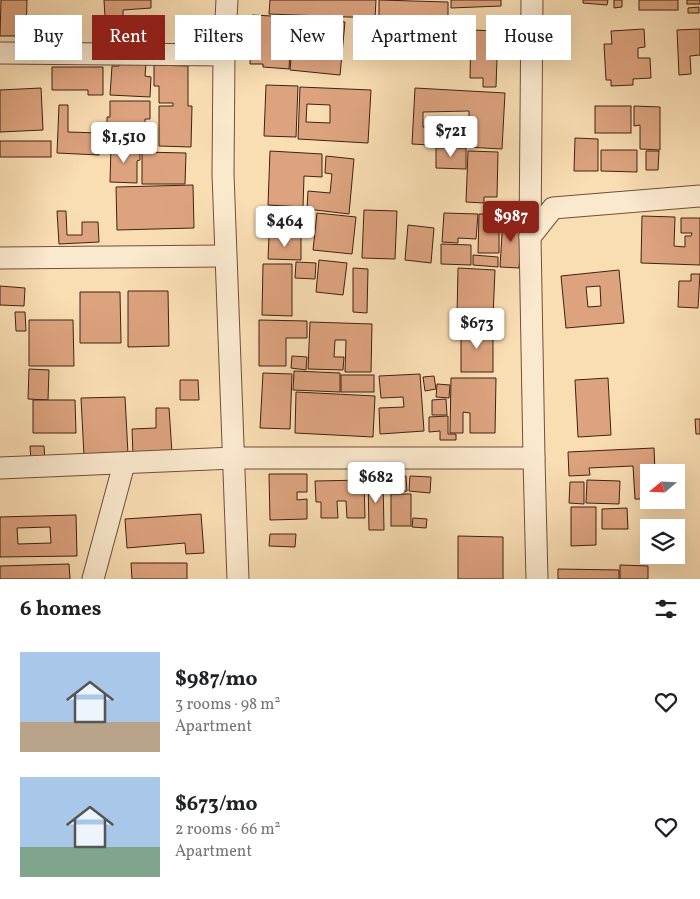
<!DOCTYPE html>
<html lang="en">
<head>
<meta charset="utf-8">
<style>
  body { margin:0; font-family:Vollkorn,serif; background:#f2f2f2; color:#202124; height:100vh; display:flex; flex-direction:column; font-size:19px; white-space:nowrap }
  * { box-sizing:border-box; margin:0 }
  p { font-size:16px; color:#757577 }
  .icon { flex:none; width:28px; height:28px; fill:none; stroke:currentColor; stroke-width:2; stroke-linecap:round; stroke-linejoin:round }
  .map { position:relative; height:579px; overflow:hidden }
  .sheet { display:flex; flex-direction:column; background:#fff; flex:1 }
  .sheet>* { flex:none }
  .banner { position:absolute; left:15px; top:15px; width:670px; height:45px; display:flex; gap:10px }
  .needle { width:32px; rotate:251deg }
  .fabs { position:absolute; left:640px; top:464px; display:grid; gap:10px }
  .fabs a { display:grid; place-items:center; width:45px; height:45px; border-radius:0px; background:#fff; box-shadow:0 5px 20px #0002; font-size:25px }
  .price { position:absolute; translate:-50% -42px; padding:0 11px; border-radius:5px; background:#fff; color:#222; font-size:16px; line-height:32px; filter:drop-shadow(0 1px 2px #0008) }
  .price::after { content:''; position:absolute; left:50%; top:30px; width:15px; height:11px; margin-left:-8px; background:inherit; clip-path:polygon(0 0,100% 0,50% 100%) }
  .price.on { background:#8f2418; color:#fff }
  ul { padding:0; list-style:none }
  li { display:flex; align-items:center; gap:15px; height:125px; padding:0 20px }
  li span { display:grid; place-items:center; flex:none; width:140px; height:100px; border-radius:0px; color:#555 }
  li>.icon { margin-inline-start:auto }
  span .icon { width:60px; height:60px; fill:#fffc; stroke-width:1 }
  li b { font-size:21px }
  h2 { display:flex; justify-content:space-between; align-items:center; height:60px; padding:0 20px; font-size:21px }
  .pill { padding:0 18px; border-radius:0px; background:#fff; box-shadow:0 5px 20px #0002; font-size:18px; line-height:45px }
  .pill.on { background:#8f2418; color:#fff }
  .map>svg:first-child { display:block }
</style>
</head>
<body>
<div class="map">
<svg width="700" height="579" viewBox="0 0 700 579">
  <rect width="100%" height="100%" fill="#f9ddb3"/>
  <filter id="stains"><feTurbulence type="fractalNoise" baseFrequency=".004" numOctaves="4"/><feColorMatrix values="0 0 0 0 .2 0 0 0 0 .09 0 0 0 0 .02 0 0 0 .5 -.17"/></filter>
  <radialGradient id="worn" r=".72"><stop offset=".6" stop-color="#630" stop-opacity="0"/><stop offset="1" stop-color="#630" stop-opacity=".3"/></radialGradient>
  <!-- building -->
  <g fill="#dda37f" stroke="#402212" fill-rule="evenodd">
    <path d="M1 0H27L26 36H0Z"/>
    <path d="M104 0H151V8L123 10V16L105 17Z"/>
    <path d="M270 0H376L375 18 269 14Z"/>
    <path d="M379 0 448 2V17H379Z"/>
    <path d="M451 0H501V6L451 8Z"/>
    <path d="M583 0H608L607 5 583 3Z"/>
    <path d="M614 0H622V7L614 8Z"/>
    <rect x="639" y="0" width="39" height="10"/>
    <rect x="687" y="0" width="13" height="4"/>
    <path d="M699 7V13H688V8Z"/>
    <path d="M252 15 292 17 289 69 263 67V64H250Z"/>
    <path d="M295 16 345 22 340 75 290 70ZM299 34 317 36 315 55 297 54Z"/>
    <path d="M644 29 645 47 638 48V58H650L651 78 633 79V85L611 86V80H606L604 44H612L611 31Z"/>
    <path d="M700 29V55L690 56 691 74 679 75 677 30Z"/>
    <path d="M471 30 498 31 496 87H483V78H470Z"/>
    <path d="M299 34 317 36 315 55 297 54Z"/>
    <path d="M119 61 146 63 145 76 151 77 150 97 110 95 112 66H119Z"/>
    <path d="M154 65 188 66V106H192L191 147 159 146V106H173V103H159V86H154Z"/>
    <path d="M52 67H103V95H88V90H52Z"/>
    <path d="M266 85 298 86 296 137 264 136Z"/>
    <path d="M300 87 371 90 368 143 298 139ZM307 104 330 105V123L306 122Z"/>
    <path d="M41 88 43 130 0 132V90Z"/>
    <path d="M415 88 505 93 502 149 412 144ZM469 111V127H423V112Z"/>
    <path d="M110 101H150V119H145V139L120 140V134H107V117H110Z"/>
    <path d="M59 105H68V132L100 133 99 155 57 153Z"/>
    <rect x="595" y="106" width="36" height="27"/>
    <path d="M634 106 660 107V150L640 149V125L634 126Z"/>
    <path d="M575 138 598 139V171H574Z"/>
    <rect x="0" y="141" width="51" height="16"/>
    <path d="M111 146 140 147V160L137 161V183L110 182Z"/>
    <path d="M436 148H466V169L436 168Z"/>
    <path d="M601 150H637V172L601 171Z"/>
    <path d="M270 151 322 154V177L304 176 303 207 268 205Z"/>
    <path d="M468 151 498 152 497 197H484V203L466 202Z"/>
    <path d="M646 151H659L658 170H646Z"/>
    <path d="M142 152 186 153 185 184H142Z"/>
    <path d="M326 156 354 159 349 214 307 209 308 191 330 193 332 174 325 173Z"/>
    <path d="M193 185 194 228 117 230 116 187Z"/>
    <path d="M364 210 397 211 395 259 362 258Z"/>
    <path d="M57 211H66L67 235H82V222H98L99 242 59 244Z"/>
    <path d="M317 213 356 217 352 254 313 250Z"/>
    <path d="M444 213 478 214 476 239 458 238V243L442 242Z"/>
    <path d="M479 214H499V253H478Z"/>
    <path d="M642 216 675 217 674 246 685 247V236H691L692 233H681V218H700V265L641 263Z"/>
    <path d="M503 218 523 220 519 268 500 267Z"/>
    <path d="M408 225 434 228 431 263 405 260Z"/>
    <path d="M269 236 301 237V260L268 259Z"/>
    <path d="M441 244 471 245V265L441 264Z"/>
    <path d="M473 255 498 257V267L473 265Z"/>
    <path d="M319 260 347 263 343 295 316 292Z"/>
    <path d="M296 262 316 263 315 279 295 278Z"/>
    <path d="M263 264H292V316L262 315Z"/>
    <path d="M353 268 368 269 367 313 353 312Z"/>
    <path d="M458 268 495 270 493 317 457 316Z"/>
    <path d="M619 270 624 323 566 328 561 276ZM600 286 601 306 588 307 586 287Z"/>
    <path d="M691 274H700L698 308 678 307 679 281H691Z"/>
    <path d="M0 286 25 288 24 306 0 305Z"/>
    <path d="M128 291H168L169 346 128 347Z"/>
    <path d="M80 292H120L121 343H80Z"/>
    <path d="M15 312H25L26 331H16Z"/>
    <path d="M29 320H73L74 366H29Z"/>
    <path d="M259 320 307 321V338H286V366H259Z"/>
    <path d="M310 322 372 324 371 372H345L346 340H335L334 357H344L343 370 308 369Z"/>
    <rect x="461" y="328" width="32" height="44"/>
    <path d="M292 356 307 357 306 370 291 368Z"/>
    <path d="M29 369 49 370 48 400 28 399Z"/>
    <path d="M294 371 340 373V392L293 390Z"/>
    <path d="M263 373 292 374 290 429 260 428Z"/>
    <path d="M420 374 424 431 380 434 379 408 404 407 403 397 381 398 379 376Z"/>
    <rect x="341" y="375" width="33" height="17"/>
    <path d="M434 376 436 389 425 391 423 377Z"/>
    <path d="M451 378H496L495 433H470V413L463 412V433H450Z"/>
    <path d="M608 378 611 435 578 437 575 380Z"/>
    <path d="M180 380H198L199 400H180Z"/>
    <path d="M437 384 450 385 449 398 436 397Z"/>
    <path d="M296 392 375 396 373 437 295 433Z"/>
    <path d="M125 397 128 454 84 456 81 398Z"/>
    <path d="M446 399 447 415H432V400Z"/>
    <path d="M33 400H75L76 433H33Z"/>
    <path d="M156 408H169L172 453 133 456 132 429 156 428Z"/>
    <path d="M448 416V434H456V440H440V431L429 432V417Z"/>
    <path d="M695 419H700V434H696Z"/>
    <path d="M30 446H44L45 462H31Z"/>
    <path d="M654 448 655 472H649V499H635L633 466 589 468 590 475 569 476 568 452Z"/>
    <path d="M269 474H307V492H297V500L307 499V519L270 520Z"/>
    <path d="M406 476 407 491 391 493 390 477Z"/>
    <path d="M410 476 431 477 430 493 409 491Z"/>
    <path d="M368 478H383L384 530H369Z"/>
    <path d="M364 480 365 518H347L346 501H337L338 518H321V502H316L315 481Z"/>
    <path d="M587 480 620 481 619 504 586 503Z"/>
    <path d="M570 482H584V504L569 503Z"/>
    <rect x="391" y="494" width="20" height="32"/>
    <path d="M571 507H596V545L571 546Z"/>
    <path d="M627 508 628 529H602V509Z"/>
    <path d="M201 514 204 553 186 554 185 543 127 548 125 519Z"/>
    <path d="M76 515 77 556 0 557V517ZM50 527 51 543 18 544 17 528Z"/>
    <path d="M413 518 427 519 426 528 412 527Z"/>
    <path d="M270 534H296L295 547 269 546Z"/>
    <path d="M458 536 503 537V579H458Z"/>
    <path d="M131 563H187V579H132Z"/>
    <path d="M69 564 70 579H0V566Z"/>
    <path d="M620 565 648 566V579H620Z"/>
    <path d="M558 569 619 570V579H558Z"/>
  </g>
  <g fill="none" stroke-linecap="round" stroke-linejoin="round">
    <defs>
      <g id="street">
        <path d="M227 0 224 55 223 174 238 579"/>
        <path d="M532 0 530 237 534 458"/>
        <path d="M0 53 224 55"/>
        <path d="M530 237 553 208 700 196"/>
        <path d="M0 258 225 256"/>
        <path d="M0 468 234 458H534L537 579"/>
        <path d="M93 579 124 464"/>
      </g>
    </defs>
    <!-- street casing -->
    <use href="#street" stroke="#6e513a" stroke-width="23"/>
    <!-- street -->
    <use href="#street" stroke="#fbe9ce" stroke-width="21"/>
  </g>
  <rect width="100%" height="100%" filter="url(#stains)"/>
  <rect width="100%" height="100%" fill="url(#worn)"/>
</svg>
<div class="fabs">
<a><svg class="needle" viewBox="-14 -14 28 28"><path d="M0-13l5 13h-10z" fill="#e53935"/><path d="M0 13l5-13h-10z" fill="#757577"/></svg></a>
<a><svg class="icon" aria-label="layers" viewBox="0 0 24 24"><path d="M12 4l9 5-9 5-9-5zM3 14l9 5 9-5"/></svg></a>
</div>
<b class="price" style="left:451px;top:158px">$721</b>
<b class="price" style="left:124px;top:164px">$1,510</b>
<b class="price on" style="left:511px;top:243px">$987</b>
<b class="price" style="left:285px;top:248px">$464</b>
<b class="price" style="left:477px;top:350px">$673</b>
<b class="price" style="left:376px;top:504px">$682</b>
<div class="banner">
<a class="pill">Buy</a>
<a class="pill on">Rent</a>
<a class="pill">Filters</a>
<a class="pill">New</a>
<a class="pill">Apartment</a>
<a class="pill">House</a>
</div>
</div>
<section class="sheet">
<h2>6 homes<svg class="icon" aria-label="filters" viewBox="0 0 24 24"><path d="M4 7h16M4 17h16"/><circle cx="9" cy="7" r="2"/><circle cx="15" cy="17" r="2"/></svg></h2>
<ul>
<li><span style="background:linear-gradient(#a9c7e8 70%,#b9a48a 0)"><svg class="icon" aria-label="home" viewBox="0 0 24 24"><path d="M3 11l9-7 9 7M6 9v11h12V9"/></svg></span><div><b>$987/mo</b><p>3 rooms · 98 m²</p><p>Apartment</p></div><svg class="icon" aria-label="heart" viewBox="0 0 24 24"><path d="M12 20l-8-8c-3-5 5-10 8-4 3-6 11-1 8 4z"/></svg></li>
<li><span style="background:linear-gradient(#a9c7e8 70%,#7fa58c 0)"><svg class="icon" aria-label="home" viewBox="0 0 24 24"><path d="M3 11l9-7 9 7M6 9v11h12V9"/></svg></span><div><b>$673/mo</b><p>2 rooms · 66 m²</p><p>Apartment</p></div><svg class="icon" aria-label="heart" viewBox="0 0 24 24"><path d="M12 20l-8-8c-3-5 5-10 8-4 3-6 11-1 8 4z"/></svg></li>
</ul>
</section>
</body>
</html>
